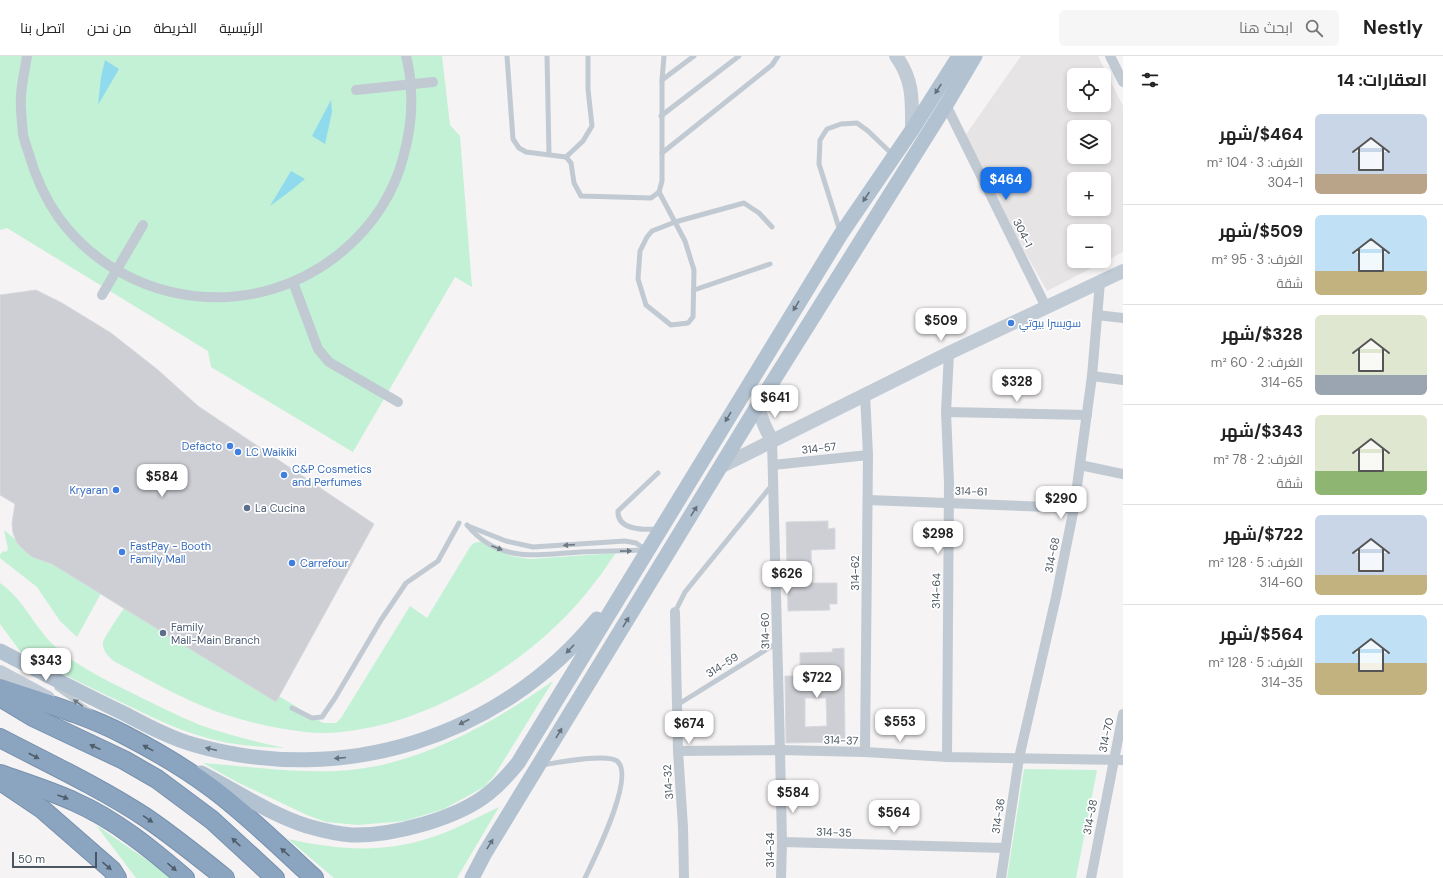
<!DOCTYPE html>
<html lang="ar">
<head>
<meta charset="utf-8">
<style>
  body { margin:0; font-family:"DM Sans",Cairo,sans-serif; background:#f6f6f6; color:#222; direction:rtl; height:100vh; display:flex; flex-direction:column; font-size:15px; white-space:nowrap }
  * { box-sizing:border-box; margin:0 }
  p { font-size:13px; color:#767676 }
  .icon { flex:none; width:22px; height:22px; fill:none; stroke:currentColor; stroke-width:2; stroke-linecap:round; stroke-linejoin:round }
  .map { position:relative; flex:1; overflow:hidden; direction:ltr }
  .panel { display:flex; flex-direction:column; background:#fff; width:320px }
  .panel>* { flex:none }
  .tools { position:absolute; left:1067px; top:12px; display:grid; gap:8px }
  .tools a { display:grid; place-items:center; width:44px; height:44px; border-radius:6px; background:#fff; box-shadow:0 2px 6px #0003; font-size:20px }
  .scale { position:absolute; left:12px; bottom:10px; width:85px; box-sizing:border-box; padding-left:4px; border:2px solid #4a5661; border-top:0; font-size:11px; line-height:14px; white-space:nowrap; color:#4a5661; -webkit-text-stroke:3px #fff; paint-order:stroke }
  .price { position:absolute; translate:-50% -34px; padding:0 9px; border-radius:8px; background:#fff; color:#222; font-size:13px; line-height:26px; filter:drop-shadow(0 1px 2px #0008) }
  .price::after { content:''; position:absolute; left:50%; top:24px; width:12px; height:9px; margin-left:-6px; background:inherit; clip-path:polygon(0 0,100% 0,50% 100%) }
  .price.selected { background:#1a73e8; color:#fff }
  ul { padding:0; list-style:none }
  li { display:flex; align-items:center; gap:12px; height:100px; padding:0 16px }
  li+li { border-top:1px solid #e0e0e0 }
  li span { display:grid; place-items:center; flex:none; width:112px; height:80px; border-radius:6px; color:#555 }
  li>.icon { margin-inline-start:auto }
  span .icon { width:48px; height:48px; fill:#fffc; stroke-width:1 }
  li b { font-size:17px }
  h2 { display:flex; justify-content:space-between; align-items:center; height:48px; padding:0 16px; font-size:17px }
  header { display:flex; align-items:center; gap:24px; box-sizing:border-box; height:56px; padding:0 20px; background:#fff; border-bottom:1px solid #e0e0e0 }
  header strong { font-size:19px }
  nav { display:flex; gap:22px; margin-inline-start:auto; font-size:14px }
  .search { width:280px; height:36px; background:#f6f6f6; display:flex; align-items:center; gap:10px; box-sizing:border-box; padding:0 14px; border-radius:6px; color:#767676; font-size:15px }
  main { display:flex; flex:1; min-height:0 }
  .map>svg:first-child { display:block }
</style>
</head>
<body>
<header>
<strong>Nestly</strong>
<div class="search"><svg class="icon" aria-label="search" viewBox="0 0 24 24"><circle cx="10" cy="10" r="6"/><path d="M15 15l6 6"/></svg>ابحث هنا</div>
<nav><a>الرئيسية</a><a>الخريطة</a><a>من نحن</a><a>اتصل بنا</a></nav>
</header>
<main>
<section class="panel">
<h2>العقارات: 14<svg class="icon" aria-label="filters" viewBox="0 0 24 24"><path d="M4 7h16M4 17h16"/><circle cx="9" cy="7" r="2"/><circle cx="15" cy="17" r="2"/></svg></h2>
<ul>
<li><span style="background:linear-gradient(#c9d6e8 75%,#b9a48a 0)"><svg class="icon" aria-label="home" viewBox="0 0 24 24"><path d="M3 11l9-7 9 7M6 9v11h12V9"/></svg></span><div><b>$464/شهر</b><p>الغرف: 3 · 104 m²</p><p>304-1</p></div></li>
<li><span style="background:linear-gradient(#bfe0f5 70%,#c2b280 0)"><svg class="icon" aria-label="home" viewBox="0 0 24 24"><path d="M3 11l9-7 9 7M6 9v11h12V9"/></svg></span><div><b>$509/شهر</b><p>الغرف: 3 · 95 m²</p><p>شقة</p></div></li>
<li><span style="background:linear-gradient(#dfe7d0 75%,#9aa5b1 0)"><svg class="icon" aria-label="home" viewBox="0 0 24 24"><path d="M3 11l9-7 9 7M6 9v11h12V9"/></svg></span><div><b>$328/شهر</b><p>الغرف: 2 · 60 m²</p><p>314-65</p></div></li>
<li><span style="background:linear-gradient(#dfe7d0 70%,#8fb573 0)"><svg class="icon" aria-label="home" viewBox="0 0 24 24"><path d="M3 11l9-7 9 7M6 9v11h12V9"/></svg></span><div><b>$343/شهر</b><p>الغرف: 2 · 78 m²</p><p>شقة</p></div></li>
<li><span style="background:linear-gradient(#c9d6e8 75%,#c2b280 0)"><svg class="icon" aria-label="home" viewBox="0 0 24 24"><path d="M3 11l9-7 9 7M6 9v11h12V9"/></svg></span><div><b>$722/شهر</b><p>الغرف: 5 · 128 m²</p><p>314-60</p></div></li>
<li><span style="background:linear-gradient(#bfe0f5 60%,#c2b280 0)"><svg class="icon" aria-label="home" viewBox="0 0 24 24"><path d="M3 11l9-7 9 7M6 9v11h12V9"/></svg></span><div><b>$564/شهر</b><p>الغرف: 5 · 128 m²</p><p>314-35</p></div></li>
</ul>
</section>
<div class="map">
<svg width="1123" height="822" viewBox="0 0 1123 822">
  <rect width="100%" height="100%" fill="#f5f3f3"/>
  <!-- education -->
  <path fill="#e6e4e5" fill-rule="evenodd" d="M1021 0H1098L1123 50V196L1047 235 962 84ZM1074 19H1104V49H1074ZM1074 71H1104V101H1074ZM1074 123H1104V153H1074ZM1074 175H1104V205H1074Z"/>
  <!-- green -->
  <g fill="#c3f1d5">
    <path d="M0 0H442L450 69 460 80 472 231 455 221 353 396 211 311 208 295 7 172 0 174Z"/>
    <path d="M4 474 35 500 104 532 77 581 60 565 37 531 0 502V499L3 495 6 496 8 493Z"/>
    <path d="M479 486H484L511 500 530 503 616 497C609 506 603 517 595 526 547 591 466 645 389 667 361 674 334 679 305 676 270 672 233 663 200 649 172 637 144 621 117 607 110 603 102 595 103 586 105 580 122 555 127 548L323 667H336L341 662 410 550 427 562 470 491 474 487Z"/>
    <path d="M0 527C25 544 35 574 58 593 79 611 104 623 128 635 152 647 176 659 200 669 228 679 257 686 285 692 263 691 241 690 219 685 187 678 158 664 129 650 95 634 61 617 28 600L20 595 0 568Z"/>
    <path d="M553 625 494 720 484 731 444 753 405 765 358 769 326 766 307 759 237 726 203 707C247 710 292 717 336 715 415 712 490 669 553 625Z"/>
    <path d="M1024 713 1097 714 1076 822H1007Z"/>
    <path d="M499 751 457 822H334L288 783C343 795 390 798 444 777 462 770 480 760 499 751Z"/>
    <path d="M96 769 173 822H136Z"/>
  </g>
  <!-- water -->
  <g fill="#90daee">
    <path d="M105 4 119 13 98 49 101 21Z"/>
    <path d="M331 44 332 56 325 88 312 80Z"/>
    <path d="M291 115 305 123 289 136 270 150Z"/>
  </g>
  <!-- building -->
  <g fill="#cdcfd5" stroke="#d7d9de" fill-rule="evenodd">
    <path d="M36 234 62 247 111 277 158 314 198 350 374 468 276 646 52 508 32 501 24 494 17 487 13 477 12 467 15 448 0 439V239Z"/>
    <path d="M828 465V473L835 472V493L811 494 812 527H837V548H829L830 554 788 555 786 466Z"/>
    <path d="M844 592 845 686 786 687 785 620H800V597L833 596 832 593ZM805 642H826L827 670 805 671Z"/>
  </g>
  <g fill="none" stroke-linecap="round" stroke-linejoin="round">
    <defs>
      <g id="highway">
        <path d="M0 632C41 646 84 658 123 678 154 694 185 712 213 733 249 760 281 792 314 822"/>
        <path d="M0 641 33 661 124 704 157 723 212 764 275 822"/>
        <path d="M0 682C48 707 99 731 145 761 173 780 199 801 225 822"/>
        <path d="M0 718C25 727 51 735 75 746 116 764 151 793 185 822"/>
        <path d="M2 726 42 753 112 814 117 822"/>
      </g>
    </defs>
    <!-- highway casing -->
    <use href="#highway" stroke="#7690ad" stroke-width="20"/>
    <!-- lane -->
    <g stroke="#c1cad2" stroke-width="5">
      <path d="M507 0 513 83 519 92 526 96 566 101 571 107 574 127 581 140 651 142 659 136 662 125V24L664 0"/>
      <path d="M547 0 549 98"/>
      <path d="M662 24 694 0"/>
      <path d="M661 60 739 0"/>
      <path d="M662 97 772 9 778 0"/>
      <path d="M566 101 583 85 592 70 588 33V0"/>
      <path d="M659 136 685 185 694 214 693 261 688 267 671 269 646 249 638 223 640 195 647 181 652 175 675 166 744 147 759 157 772 171"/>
      <path d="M840 175 819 108 820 84 827 73 841 68 857 67 868 75 892 98"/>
      <path d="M694 234 770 208"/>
      <path d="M467 469C498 507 536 499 580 496 601 495 623 495 644 494"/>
      <path d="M468 470 506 485 533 491 625 485 636 487 646 494"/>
      <path d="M657 473C643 474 617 474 618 455L658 417"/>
      <path d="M675 556 685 536 772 429"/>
      <path d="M57 632 91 656"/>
      <path d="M677 649 777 587"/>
      <path d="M292 652 312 662 322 661 335 642 381 564 406 527 438 505 459 467"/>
      <path d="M542 709C556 707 606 697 617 705 636 720 594 803 585 822"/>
    </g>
    <!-- street -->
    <g stroke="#c1cad2" stroke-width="10">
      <path d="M27 0C25 13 22 26 21 39 20 51 22 65 23 78 24 84 26 89 28 95 35 120 44 141 59 162 127 254 259 268 345 193 373 169 394 137 403 102 411 73 413 50 410 21 409 14 408 7 406 0"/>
      <path d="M1110 0 1123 26"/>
      <path d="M356 34 433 26"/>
      <path d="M946 49 1046 251"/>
      <path d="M293 226 318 293 329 306 398 346"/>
      <path d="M102 239 143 169"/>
      <path d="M1097 259 1123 262"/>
      <path d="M1092 320 1123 324"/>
      <path d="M865 338 868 399 865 696"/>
      <path d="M946 356 1087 359"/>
      <path d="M772 384 780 694 782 786 781 822"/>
      <path d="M773 409 868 399"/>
      <path d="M1080 409 1123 418"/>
      <path d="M868 444 1074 452"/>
      <path d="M675 556 678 695 683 771 684 822"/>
      <path d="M678 695 780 694 865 696 947 701 1123 704"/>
      <path d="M947 701 949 427 946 356 949 297"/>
      <path d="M782 786 1005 792"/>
      <path d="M1001 822 1019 702 1056 541 1074 452 1092 320 1100 226"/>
      <path d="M1091 822 1123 658"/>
    </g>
    <!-- secondary -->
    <g stroke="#c1cbd6" stroke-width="14">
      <path d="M896 0C914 25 912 45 912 74"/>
      <path d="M758 349C761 362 765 373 772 384"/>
      <path d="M722 410 949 297 1123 215"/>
      <path d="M0 616 48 642"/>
    </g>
    <!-- primary -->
    <g stroke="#b3c2d1" stroke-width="15">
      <path d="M0 595C41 616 83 638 125 658 146 669 172 683 195 689 342 731 500 682 597 563"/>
      <path d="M201 717C236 735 270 758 307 770 321 774 337 778 352 779 392 780 457 763 489 737 500 728 509 718 518 707L841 178 912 74 959 0"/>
      <path d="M472 822 485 797 758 349 946 49 975 0"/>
    </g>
    <!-- highway -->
    <use href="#highway" stroke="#8ba5c1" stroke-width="18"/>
  </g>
  <!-- one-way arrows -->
  <defs><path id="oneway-solid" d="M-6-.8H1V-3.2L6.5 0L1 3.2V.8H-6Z"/></defs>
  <g fill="#64717d">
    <use href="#oneway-solid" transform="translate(938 33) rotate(123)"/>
    <use href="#oneway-solid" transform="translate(866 141) rotate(124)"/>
    <use href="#oneway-solid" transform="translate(796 250) rotate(121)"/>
    <use href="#oneway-solid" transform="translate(728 361) rotate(121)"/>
    <use href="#oneway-solid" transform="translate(694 455) rotate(-58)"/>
    <use href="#oneway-solid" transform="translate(626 566) rotate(-59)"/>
    <use href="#oneway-solid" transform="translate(570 593) rotate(134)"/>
    <use href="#oneway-solid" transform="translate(464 666) rotate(153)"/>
    <use href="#oneway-solid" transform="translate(559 677) rotate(-59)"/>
    <use href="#oneway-solid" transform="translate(211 693) rotate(-167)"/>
    <use href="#oneway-solid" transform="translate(340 702) rotate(175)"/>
    <use href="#oneway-solid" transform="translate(490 788) rotate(-58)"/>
  </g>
  <g fill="#6e7983">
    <use href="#oneway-solid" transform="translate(569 489) rotate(176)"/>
    <use href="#oneway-solid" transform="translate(497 492) rotate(21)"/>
    <use href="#oneway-solid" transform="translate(626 495) rotate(-1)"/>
    <use href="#oneway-solid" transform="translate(78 647) rotate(-145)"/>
  </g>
  <g fill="#505e6b">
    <use href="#oneway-solid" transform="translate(95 691) rotate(-155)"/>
    <use href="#oneway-solid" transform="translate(148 692) rotate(-151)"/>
    <use href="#oneway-solid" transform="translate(34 700) rotate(28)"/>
    <use href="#oneway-solid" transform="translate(63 741) rotate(20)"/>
    <use href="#oneway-solid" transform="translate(148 763) rotate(34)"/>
    <use href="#oneway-solid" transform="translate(236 786) rotate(-137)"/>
    <use href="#oneway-solid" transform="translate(285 796) rotate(-138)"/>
    <use href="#oneway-solid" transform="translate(107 810) rotate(41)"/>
    <use href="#oneway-solid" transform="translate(172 811) rotate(40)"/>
  </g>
  <!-- markers -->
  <g fill="#3f7fe0" stroke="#fff" stroke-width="1.5">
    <circle cx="1011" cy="267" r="4"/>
    <circle cx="230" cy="390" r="4"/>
    <circle cx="238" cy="396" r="4"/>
    <circle cx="284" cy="419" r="4"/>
    <circle cx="116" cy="434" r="4"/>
    <circle cx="122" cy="496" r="4"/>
    <circle cx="292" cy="507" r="4"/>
  </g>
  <g fill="#5c6f8a" stroke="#fff" stroke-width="1.5">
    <circle cx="247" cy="452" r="4"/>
    <circle cx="163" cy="577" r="4"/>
  </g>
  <g text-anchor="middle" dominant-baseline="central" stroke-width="3.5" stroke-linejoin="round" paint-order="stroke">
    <!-- street labels -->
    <g font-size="11" fill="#4a5661" stroke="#fff">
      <text transform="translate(1023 177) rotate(64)">304-1</text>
      <text transform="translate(819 392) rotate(-6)">314-57</text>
      <text transform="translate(971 435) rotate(2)">314-61</text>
      <text transform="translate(1052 499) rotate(-78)">314-68</text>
      <text transform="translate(855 517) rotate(-90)">314-62</text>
      <text transform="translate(936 535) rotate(-89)">314-64</text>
      <text transform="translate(765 575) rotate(-91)">314-60</text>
      <text transform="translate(722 609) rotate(-32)">314-59</text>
      <text transform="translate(1106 679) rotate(-78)">314-70</text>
      <text transform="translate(841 684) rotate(2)">314-37</text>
      <text transform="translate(668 726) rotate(-94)">314-32</text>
      <text transform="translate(998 760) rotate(-81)">314-36</text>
      <text transform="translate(1090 761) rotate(-79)">314-38</text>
      <text transform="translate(834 776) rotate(2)">314-35</text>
      <text transform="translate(770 794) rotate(-90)">314-34</text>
    </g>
    <!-- shop labels -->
    <g font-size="11" fill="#366cbe" stroke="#fff" text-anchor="start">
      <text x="1019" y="267">سويسرا بيوتي</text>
      <text x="222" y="390" text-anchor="end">Defacto</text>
      <text x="246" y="396">LC Waikiki</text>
      <text x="292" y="413">C&amp;P Cosmetics<tspan x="292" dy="13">and Perfumes</tspan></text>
      <text x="108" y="434" text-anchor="end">Kryaran</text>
      <text x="130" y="490">FastPay - Booth<tspan x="130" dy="13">Family Mall</tspan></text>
      <text x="300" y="507">Carrefour</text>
    </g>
    <!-- service labels -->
    <g font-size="11" fill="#4e5e75" stroke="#fff" text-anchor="start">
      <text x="255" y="452">La Cucina</text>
      <text x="171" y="571">Family<tspan x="171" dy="13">Mall-Main Branch</tspan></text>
    </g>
  </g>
</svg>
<div class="tools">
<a><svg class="icon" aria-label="locate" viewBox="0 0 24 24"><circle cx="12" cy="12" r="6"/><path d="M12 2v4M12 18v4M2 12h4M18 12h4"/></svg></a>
<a><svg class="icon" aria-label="layers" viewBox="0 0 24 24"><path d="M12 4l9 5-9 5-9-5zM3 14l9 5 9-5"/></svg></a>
<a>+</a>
<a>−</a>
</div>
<div class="scale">50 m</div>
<b class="price selected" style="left:1006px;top:145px">$464</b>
<b class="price" style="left:941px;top:286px">$509</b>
<b class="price" style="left:1017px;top:347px">$328</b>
<b class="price" style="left:775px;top:363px">$641</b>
<b class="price" style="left:162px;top:442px">$584</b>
<b class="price" style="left:1061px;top:464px">$290</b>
<b class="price" style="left:938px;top:499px">$298</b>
<b class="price" style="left:787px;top:539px">$626</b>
<b class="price" style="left:46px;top:626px">$343</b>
<b class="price" style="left:817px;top:643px">$722</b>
<b class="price" style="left:900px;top:687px">$553</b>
<b class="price" style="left:689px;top:689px">$674</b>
<b class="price" style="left:793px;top:758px">$584</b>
<b class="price" style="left:894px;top:778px">$564</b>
</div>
</main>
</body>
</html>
